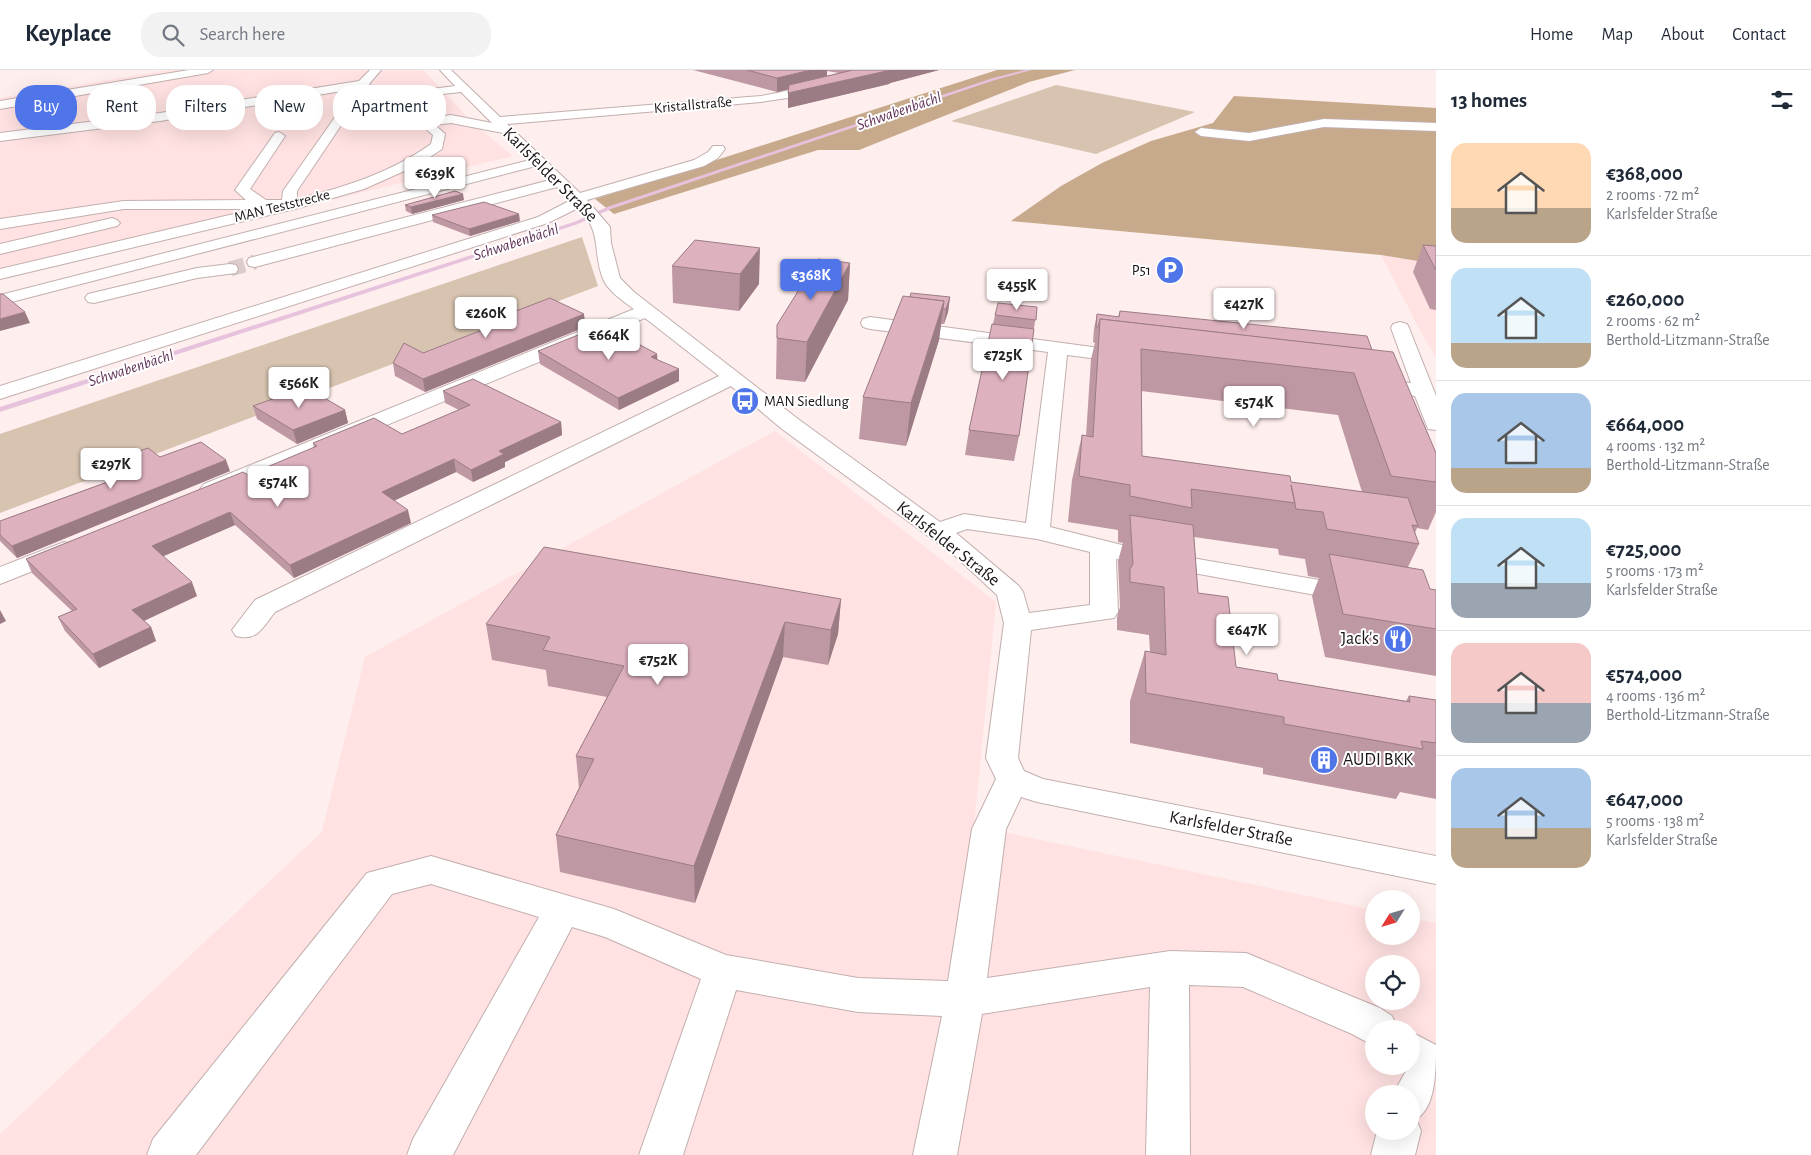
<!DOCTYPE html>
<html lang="en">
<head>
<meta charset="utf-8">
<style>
  body { margin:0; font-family:"Alegreya Sans",sans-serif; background:#f2f2f3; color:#1f2937; height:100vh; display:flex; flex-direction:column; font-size:19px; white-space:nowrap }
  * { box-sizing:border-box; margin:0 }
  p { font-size:16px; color:#747a83 }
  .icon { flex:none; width:28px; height:28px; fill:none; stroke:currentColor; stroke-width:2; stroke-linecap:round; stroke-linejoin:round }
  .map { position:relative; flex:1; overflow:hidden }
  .panel { display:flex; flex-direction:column; background:#fff; width:375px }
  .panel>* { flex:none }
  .guide { position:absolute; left:15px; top:15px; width:475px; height:45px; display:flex; gap:10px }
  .needle { width:32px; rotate:233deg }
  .buttons { position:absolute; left:1365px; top:820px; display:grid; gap:10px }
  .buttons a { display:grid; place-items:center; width:55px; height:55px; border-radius:50%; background:#fff; box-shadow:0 5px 20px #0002; font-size:25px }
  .price { position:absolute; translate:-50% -42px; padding:0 11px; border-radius:5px; background:#fff; color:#222; font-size:16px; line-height:32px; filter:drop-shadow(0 1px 2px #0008) }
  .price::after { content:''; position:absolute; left:50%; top:30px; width:15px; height:11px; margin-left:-8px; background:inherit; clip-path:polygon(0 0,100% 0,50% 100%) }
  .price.active { background:#5075e9; color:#fff }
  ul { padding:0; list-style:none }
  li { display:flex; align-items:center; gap:15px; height:125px; padding:0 15px }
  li+li { border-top:1px solid #e0e1e3 }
  li span { display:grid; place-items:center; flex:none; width:140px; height:100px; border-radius:15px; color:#555 }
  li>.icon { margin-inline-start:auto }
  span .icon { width:60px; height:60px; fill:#fffc; stroke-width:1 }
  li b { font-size:21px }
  h2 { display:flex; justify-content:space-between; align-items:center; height:60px; padding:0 15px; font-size:21px }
  .pill { padding:0 18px; border-radius:20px; background:#fff; box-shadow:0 5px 20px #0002; font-size:18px; line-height:45px }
  .pill.active { background:#5075e9; color:#fff }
  header { display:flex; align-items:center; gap:30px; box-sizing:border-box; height:70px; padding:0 25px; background:#fff; border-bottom:1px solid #e0e1e3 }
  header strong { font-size:24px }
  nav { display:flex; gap:28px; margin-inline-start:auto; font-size:18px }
  .search { width:350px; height:45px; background:#f2f2f3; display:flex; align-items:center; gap:12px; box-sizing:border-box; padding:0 18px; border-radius:20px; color:#747a83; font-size:19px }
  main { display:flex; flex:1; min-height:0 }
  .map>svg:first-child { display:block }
</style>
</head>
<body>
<header>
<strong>Keyplace</strong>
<div class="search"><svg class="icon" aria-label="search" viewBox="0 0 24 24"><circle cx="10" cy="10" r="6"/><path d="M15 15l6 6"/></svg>Search here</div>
<nav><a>Home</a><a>Map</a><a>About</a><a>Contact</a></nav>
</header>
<main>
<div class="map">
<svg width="1436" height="1085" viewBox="0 0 1436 1085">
  <rect width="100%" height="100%" fill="#feeeed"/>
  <!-- built -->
  <g fill="#ffe2e1" fill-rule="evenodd">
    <path d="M169 0H423L475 55 513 86 0 210V28Z"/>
    <path d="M1381 185 1436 194V288L1421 262Z"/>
    <path d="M775 361 996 532 974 756 1374 840V866H1411V848L1436 853V1085H0V1064L322 762 365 587ZM1374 894H1411V931H1374ZM1374 959H1411V996H1374ZM1374 1024H1411V1061H1374Z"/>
  </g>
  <!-- green -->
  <g fill="#d7c3b0">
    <path d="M1056 15 1195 42 1096 84 951 51Z"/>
    <path d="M582 167 598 216 0 443V364Z"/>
  </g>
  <!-- forest -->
  <g fill="#c7aa8b">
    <path d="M997 0H1075L1029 12 859 80H818L614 144 595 129Z"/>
    <path d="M1234 26 1436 38V194L1381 185 1011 151 1061 116 1102 93 1151 71 1213 53Z"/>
  </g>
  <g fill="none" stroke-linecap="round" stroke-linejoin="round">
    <!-- stream -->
    <path fill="#e7c2dd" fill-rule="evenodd" d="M1025 0H1032L995 10 611 139 578 154 0 342V337L574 152 607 137 993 8Z"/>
    <!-- minor-tunnel -->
    <path stroke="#dccdcc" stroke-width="15" stroke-dasharray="15 8" stroke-linecap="butt" d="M230 199 255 192"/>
    <defs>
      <g id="minor">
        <path d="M189 0H213L208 3 0 39V31Z"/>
        <path d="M370 0H381L369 14 375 20 426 49 451 45 492 53 461 22 424 26 418 23 424 20 455 16 440 0H451L500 47 761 26C804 19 851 0 893 0L892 2 794 27 761 32 507 54 580 123 694 90 708 82 713 76H723L725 79 718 88 704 96 587 130 610 157 611 173 620 208 634 222 798 349 940 452 964 444 1026 453 1048 282 870 259 863 257 861 253 863 249 870 247 1137 283 1140 287 1137 291 1130 293 1067 285 1050 457 1134 478 1354 516 1364 518 1367 524 1364 530 1354 532 1116 489 1118 542 1114 548 1031 560 1018 688 1024 701 1043 709 1436 786V814L1037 732 1021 727 1006 759 987 908 1170 881 1246 883 1380 938 1392 946 1398 959H1374V976L1352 964 1243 917 1189 915 1190 1085H1146L1150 917 982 944 957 1085H913L942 946 858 942 736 920 683 1085H639L701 909 605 867 572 857 453 1085H407L413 1069 539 847 431 814 392 824 196 1085H147L153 1069 367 803 431 786 614 839 726 885 858 908 948 911 972 759 996 709 986 688 1004 553 997 525 954 485 782 359 731 316 275 542C263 557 257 572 236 566L232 560 255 530 719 306 645 248 220 424 212 426 204 424 200 419 204 414 634 239C624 232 608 221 603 209 592 181 603 162 578 138L548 153 0 329V316L538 147 571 130 557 117 255 197 249 196 247 192 249 188 550 110 536 96 0 235V225L530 90 503 63 451 53 435 55 445 64 442 79 420 94 364 119 295 139 0 209V199L255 139H124L0 159V149L124 131 246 130 235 120 275 63 279 62 285 66 250 119 266 130H282L283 121 352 23 363 20 360 18 160 51 0 71V63L160 43 359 11ZM368 26 426 59 433 65 431 74C390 103 345 117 297 129V121L360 27ZM967 459 1037 469 1090 482V535L1029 543 1023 522 1019 516 956 463Z"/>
        <path d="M1324 49 1436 53V61L1324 57 1249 71 1201 66 1195 62 1201 58 1249 63Z"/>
        <path d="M112 148 117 150 120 153 117 156 0 184V174Z"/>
        <path d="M230 194 236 195 238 199 236 203 197 208 94 233 88 232 85 228 88 224 197 198Z"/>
        <path d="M1400 252 1407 254 1409 258 1436 326V360L1428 359 1415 326 1365 319 1362 315 1365 311 1372 309 1411 313 1391 258 1393 254Z"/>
        <path d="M64 472 73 475 77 480 73 485 0 514V497Z"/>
        <path d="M1411 962 1436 975C1436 1000 1436 1038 1416 1049L1421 1061 1415 1085H1371L1377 1061H1411V1024H1393L1406 1001 1399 996H1411Z"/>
      </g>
    </defs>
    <!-- minor casing -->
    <use href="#minor" stroke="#c2afae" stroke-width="2"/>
    <!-- minor -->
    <use href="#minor" fill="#fff" fill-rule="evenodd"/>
  </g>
  <!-- wall -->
  <g fill="#be98a3" fill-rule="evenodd">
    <path d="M693 0H939L890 13 889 14 788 38V19L777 22ZM827 1 839 3 827 6Z"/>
    <path d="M464 130 412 144 406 141 405 135Z"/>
    <path d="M432 145 520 151 470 166 433 152Z"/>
    <path d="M695 170 759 214 739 241 673 233 672 196Z"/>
    <path d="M1423 175 1436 176V240L1430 239 1413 202Z"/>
    <path d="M850 193 848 230 805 312 776 309 777 255Z"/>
    <path d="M910 227H950L948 242 944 254H941L939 270 906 376 859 369 863 327Z"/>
    <path d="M1037 237 1019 366 1014 391 965 385 969 360 995 245Z"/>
    <path d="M1120 241 1372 280 1436 383V442L1428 460 1417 458 1415 463 1419 474 1408 497 1430 519 1436 520V606L1325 587 1312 526 1319 508 1308 506 1305 489 1279 485 1278 479 1194 467 1198 523 1236 597 1278 610 1406 631 1409 626 1436 630V729L1400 722 1396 729 1263 704V698L1130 673V631L1145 581 1150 582 1149 565 1117 560V547L1120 537 1118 491 1123 473 1118 472V460L1068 452 1072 410 1082 365 1086 366 1091 289 1095 273 1093 272 1094 259 1097 244 1118 247ZM1141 321 1338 345 1362 422 1291 412 1142 386Z"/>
    <path d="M584 244 585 257 425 322 395 306 393 293 423 283 483 260 482 254Z"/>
    <path d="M538 281 657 284V290L679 311 619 340 540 294Z"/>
    <path d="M443 321 561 352 562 365 505 392V397L473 412 456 402 395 430 411 453 294 508 235 455 163 486 197 526 144 551 151 557 156 571 99 598 65 561 58 547 72 541 32 503 26 489 248 405 314 378 313 373 402 364 459 340 445 333Z"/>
    <path d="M303 326 345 340 348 353 297 374 257 349 253 336Z"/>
    <path d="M160 387 230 401 17 488 0 471V451L120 407 115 403 111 391Z"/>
    <path d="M841 529 838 564 828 595 783 587 695 833 560 802 556 765 579 718 576 686 607 627 548 616 546 600 492 590 486 554Z"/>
  </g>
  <!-- shaded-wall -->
  <g fill="#9b7c85">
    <path d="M811 0H827V10L777 22V8Z"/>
    <path d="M888 0H939L890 13 889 14 788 38V23Z"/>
    <path d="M463 124 464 130 412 144 411 137Z"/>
    <path d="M519 144 520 151 470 166 469 159Z"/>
    <path d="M760 178 759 214 739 241 740 204Z"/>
    <path d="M850 193 848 230 805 312 807 272Z"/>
    <path d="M950 227 948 242 944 254 946 239Z"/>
    <path d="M944 231 939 270 906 376 911 333Z"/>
    <path d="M25 242 30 253 0 261V249Z"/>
    <path d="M584 244 585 257 425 322 423 309Z"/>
    <path d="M657 284 658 296 651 287Z"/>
    <path d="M679 299V311L619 340 618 328Z"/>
    <path d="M345 340 348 353 297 374 293 360Z"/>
    <path d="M561 352 562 365 505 392V397L473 412 471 400 499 381Z"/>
    <path d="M454 389 456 402 385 435 382 422Z"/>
    <path d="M226 390 230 401 17 488 12 476Z"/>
    <path d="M408 440 411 453 294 508 290 495Z"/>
    <path d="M230 442 235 455 157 489 152 476Z"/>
    <path d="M192 512 197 526 137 554 132 540Z"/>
    <path d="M841 529 838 564 828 595 831 560Z"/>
    <path d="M0 540 6 551 0 554Z"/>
    <path d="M785 552 783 587 695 833 694 796Z"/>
    <path d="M151 557 156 571 99 598 93 584Z"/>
  </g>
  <!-- building -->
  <g fill="#ddb1be" stroke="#9b7c85">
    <path d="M747 0H811L777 8Z"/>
    <path d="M853 0H891L788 23 789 15Z"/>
    <path d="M455 121 463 124 411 137 405 135Z"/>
    <path d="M484 132 519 144 469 159 432 145Z"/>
    <path d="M695 170 760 178 740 204 672 196Z"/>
    <path d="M1423 175 1436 176V200Z"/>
    <path d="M818 189 850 193 807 272 777 268V255Z"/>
    <path d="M911 223 950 227 946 239H943L944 231 910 227Z"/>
    <path d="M0 224H3L25 242 0 249Z"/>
    <path d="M903 226 944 231 911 333 863 327Z"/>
    <path d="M550 228 584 244 423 309 393 293 404 273 423 283 490 257 482 254Z"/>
    <path d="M998 233 1037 237 1036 250 995 245Z"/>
    <path d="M1120 241 1367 266 1372 280 1100 249 1098 257H1096L1097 244 1119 247Z"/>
    <path d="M1100 249 1393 282 1436 383V412L1391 406 1354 303 1141 279 1142 386 1290 406 1291 412 1408 428 1418 456 1412 455 1419 474 1327 459 1323 442 1296 439 1291 415 1295 433 1191 419 1192 438 1130 426V415L1079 406 1082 365 1093 367Z"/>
    <path d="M992 254 1034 259 1019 366 969 360Z"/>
    <path d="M603 255 657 284 651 287 679 299 618 328 538 281Z"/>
    <path d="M473 309 561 352 499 381 504 384 471 400 454 389 382 422 408 440 290 495 230 442 152 476 192 512 132 540 151 557 93 584 58 547 77 539 26 489 243 402 248 405 317 376 313 373 374 348 402 364 470 335 443 321Z"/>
    <path d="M295 321 303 326 314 322 345 340 293 360 253 336Z"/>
    <path d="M201 372 226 390 12 476 0 465V451L127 405 111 391 148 378 160 387Z"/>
    <path d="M1130 445 1193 455 1198 523 1228 527 1236 597 1277 604 1278 610 1410 632 1409 626 1436 630V673L1421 671 1423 679 1284 654V647L1146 623 1145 581 1166 585 1164 517 1130 512V499L1133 494Z"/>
    <path d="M544 477 841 529 831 560 785 552 694 796 556 765 594 689 576 686 624 596 543 580 550 567 486 554Z"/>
    <path d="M1329 484 1423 500 1430 519 1436 520V559L1343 544Z"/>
  </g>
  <!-- icons -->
  <defs>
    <symbol id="parking-disc" viewBox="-11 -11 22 22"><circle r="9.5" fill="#5075e9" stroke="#fff"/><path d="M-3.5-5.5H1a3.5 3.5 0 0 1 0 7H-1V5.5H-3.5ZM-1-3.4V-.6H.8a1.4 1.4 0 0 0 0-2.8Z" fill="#fff"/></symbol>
    <symbol id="bus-disc" viewBox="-11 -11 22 22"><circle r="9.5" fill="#5075e9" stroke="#fff"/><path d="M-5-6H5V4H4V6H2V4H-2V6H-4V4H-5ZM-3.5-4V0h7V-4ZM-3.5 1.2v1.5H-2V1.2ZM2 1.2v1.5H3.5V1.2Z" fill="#fff"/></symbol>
    <symbol id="restaurant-disc" viewBox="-11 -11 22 22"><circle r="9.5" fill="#5075e9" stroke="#fff"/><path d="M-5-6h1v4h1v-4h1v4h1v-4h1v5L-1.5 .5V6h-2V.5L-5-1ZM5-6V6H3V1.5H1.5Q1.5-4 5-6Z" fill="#fff"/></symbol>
    <symbol id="building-disc" viewBox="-11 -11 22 22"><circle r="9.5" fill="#5075e9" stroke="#fff"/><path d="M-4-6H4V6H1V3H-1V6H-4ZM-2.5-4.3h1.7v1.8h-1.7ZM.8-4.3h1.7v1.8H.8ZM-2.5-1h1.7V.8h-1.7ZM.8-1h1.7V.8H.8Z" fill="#fff"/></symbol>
  </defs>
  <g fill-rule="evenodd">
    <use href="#parking-disc" x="1154" y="184" width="32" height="32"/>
    <use href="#bus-disc" x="729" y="315" width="32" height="32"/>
    <use href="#restaurant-disc" x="1382" y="553" width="32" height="32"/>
    <use href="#building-disc" x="1308" y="674" width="32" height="32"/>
  </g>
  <g text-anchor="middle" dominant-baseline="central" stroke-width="4" stroke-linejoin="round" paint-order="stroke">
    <!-- far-street labels -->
    <g font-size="15" fill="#1b1414" stroke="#fff">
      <text transform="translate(693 35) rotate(-5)">Kristallstraße</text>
      <text transform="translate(282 136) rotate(-14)">MAN Teststrecke</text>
    </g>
    <!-- far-poi labels -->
    <g font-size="15" fill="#1b1414" stroke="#fff" text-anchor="end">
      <text x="1151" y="200">P51</text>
      <text x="764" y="331" text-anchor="start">MAN Siedlung</text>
    </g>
    <!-- far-water labels -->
    <g font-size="16" font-style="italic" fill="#613257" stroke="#fff">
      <text transform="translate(899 41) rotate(-19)">Schwabenbächl</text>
      <text transform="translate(516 172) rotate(-18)">Schwabenbächl</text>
      <text transform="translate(131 298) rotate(-18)">Schwabenbächl</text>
    </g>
    <!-- street labels -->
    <g font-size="18" fill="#1b1414" stroke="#fff">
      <text transform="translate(550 105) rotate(45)">Karlsfelder Straße</text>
      <text transform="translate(948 474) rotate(38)">Karlsfelder Straße</text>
      <text transform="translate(1231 759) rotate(11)">Karlsfelder Straße</text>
    </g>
    <!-- poi labels -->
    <g font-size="18" fill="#1b1414" stroke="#fff" text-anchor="end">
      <text x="1379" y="569">Jack's</text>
      <text x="1343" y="690" text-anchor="start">AUDI BKK</text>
    </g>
  </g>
</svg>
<div class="buttons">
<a><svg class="needle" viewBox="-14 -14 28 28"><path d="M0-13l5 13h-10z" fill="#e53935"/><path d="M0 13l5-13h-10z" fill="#747a83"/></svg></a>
<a><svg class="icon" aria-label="locate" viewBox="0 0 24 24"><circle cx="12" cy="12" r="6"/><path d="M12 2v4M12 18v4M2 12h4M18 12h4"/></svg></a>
<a>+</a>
<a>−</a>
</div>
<b class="price" style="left:435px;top:129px">€639K</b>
<b class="price active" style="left:811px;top:231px">€368K</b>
<b class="price" style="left:1017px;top:241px">€455K</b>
<b class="price" style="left:1244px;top:260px">€427K</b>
<b class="price" style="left:486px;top:269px">€260K</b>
<b class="price" style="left:609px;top:291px">€664K</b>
<b class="price" style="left:1003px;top:311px">€725K</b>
<b class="price" style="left:299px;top:339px">€566K</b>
<b class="price" style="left:1254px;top:358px">€574K</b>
<b class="price" style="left:111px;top:420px">€297K</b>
<b class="price" style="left:278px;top:438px">€574K</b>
<b class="price" style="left:1247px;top:586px">€647K</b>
<b class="price" style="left:658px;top:616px">€752K</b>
<div class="guide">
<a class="pill active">Buy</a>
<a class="pill">Rent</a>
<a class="pill">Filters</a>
<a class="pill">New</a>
<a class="pill">Apartment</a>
</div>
</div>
<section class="panel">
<h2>13 homes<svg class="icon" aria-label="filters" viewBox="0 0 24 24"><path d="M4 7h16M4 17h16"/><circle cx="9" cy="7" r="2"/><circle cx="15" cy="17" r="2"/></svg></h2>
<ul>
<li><span style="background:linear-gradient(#ffd9b3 65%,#b9a48a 0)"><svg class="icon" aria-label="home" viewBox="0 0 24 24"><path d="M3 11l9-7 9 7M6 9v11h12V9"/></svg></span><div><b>€368,000</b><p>2 rooms · 72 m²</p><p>Karlsfelder Straße</p></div></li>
<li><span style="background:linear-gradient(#bfe0f5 75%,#b9a48a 0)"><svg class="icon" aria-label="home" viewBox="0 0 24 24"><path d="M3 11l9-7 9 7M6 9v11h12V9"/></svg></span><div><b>€260,000</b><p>2 rooms · 62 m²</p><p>Berthold-Litzmann-Straße</p></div></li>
<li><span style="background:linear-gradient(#a9c7e8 75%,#b9a48a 0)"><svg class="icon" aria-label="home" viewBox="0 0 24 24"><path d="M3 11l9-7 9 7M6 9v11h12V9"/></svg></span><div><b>€664,000</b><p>4 rooms · 132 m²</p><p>Berthold-Litzmann-Straße</p></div></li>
<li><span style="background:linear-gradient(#bfe0f5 65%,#9aa5b1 0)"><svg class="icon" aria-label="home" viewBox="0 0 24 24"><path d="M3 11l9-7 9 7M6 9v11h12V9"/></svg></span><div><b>€725,000</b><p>5 rooms · 173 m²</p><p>Karlsfelder Straße</p></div></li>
<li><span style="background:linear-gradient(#f6c9c9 60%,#9aa5b1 0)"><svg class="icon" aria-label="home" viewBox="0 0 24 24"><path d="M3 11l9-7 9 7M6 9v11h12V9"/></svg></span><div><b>€574,000</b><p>4 rooms · 136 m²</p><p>Berthold-Litzmann-Straße</p></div></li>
<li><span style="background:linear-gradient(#a9c7e8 60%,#b9a48a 0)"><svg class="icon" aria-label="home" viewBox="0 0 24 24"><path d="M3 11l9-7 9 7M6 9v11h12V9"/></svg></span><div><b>€647,000</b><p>5 rooms · 138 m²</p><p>Karlsfelder Straße</p></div></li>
</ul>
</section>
</main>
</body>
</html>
